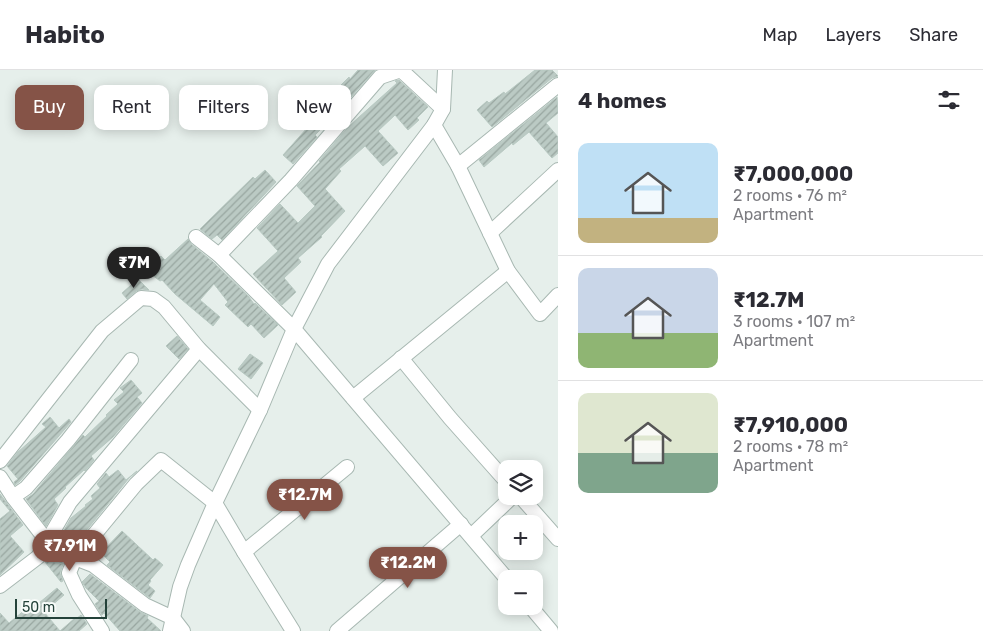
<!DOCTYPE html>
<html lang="en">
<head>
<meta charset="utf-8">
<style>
  body { margin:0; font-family:Rubik,sans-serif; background:#f2f2f3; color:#2b2b33; height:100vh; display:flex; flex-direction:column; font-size:19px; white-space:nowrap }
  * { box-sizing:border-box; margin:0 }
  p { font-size:16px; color:#7c7c81 }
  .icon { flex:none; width:28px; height:28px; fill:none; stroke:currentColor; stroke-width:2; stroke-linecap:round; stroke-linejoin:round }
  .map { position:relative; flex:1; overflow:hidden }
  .panel { display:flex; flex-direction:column; background:#fff; width:425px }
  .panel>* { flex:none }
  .top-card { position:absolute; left:15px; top:15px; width:468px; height:45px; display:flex; gap:10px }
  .buttons { position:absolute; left:498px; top:390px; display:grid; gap:10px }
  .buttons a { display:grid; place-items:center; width:45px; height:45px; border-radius:10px; background:#fff; box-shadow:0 2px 12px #0003; font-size:25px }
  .scale { position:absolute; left:15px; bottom:12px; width:92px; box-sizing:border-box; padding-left:5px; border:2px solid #24423a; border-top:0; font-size:14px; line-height:18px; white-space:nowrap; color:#24423a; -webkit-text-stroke:4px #f7fbf9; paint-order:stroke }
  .price { position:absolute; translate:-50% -42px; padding:0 11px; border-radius:18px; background:#855347; color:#fff; font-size:16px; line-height:32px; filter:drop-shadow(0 1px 2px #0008) }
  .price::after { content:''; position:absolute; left:50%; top:30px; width:15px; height:11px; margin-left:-8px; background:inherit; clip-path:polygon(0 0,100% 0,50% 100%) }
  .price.selected { background:#222; color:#fff }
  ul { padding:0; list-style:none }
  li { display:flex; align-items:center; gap:15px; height:125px; padding:0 20px }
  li+li { border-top:1px solid #e1e1e2 }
  li span { display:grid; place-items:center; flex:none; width:140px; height:100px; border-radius:10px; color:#555 }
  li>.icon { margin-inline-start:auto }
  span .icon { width:60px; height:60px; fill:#fffc; stroke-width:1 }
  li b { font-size:21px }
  h2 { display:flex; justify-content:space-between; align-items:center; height:60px; padding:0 20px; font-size:21px }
  .tag { padding:0 18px; border-radius:10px; background:#fff; box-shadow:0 2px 12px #0003; font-size:18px; line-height:45px }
  .tag.selected { background:#855347; color:#fff }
  header { display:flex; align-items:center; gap:30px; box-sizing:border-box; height:70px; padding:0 25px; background:#fff; border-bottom:1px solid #e1e1e2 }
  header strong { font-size:24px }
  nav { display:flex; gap:28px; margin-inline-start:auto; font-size:18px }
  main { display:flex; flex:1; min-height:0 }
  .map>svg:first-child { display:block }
</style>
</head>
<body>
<header>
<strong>Habito</strong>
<nav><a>Map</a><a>Layers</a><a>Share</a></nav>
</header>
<main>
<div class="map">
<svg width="558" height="561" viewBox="0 0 558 561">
  <defs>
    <pattern id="building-hatch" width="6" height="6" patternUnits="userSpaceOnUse" patternTransform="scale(1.25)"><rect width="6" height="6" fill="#bbcac4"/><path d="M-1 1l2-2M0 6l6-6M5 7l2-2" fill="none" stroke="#98a6a0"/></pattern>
  </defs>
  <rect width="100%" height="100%" fill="#e6efeb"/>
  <!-- building -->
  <g fill="url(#building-hatch)" stroke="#b8c9c2">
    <path d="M358 0H375L335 45 315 65 317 67 293 94 283 85 324 39 326 41 341 23 337 19 349 7 350 9Z"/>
    <path d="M535 0H552L558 6 552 8 492 57 477 40 487 31 489 33 504 22 505 24Z"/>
    <path d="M399 10 428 37 417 48 419 50 408 60 395 45 378 61 398 83 383 96 365 76 339 99 341 101 325 119 345 141 321 166 322 167 298 188 301 192 284 208 296 222 282 235 253 204 278 181 257 158 280 134 298 153 315 136 297 116 320 92 319 91 348 57 397 13 395 11Z"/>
    <path d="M557 27 558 43 546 53 558 67V83L552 88 529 62 513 75 512 73 484 97 479 90Z"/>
    <path d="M265 100 276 112 222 170 217 165 212 169 200 159 253 107 255 109Z"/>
    <path d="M188 169 191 174 213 192 249 227 254 234 255 233 278 255 264 268 251 254 248 257 225 235 228 232 214 214 200 230 220 247 213 256 175 224 162 210 160 211 147 201 151 198 150 197 161 186 165 190Z"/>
    <path d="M138 209 149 220 142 219 136 221 127 229 122 223Z"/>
    <path d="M177 266 188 279 179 289 166 276Z"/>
    <path d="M250 284 263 293 251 309 238 299Z"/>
    <path d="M131 310 142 323 137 327 142 333 113 367 91 386 94 390 85 401 84 400 65 417 66 418 54 429 58 435 46 456 26 429 33 424 83 365 85 367 107 346 106 345 118 334 114 330 124 322 120 318Z"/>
    <path d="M50 347 59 358 69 349 71 352 20 411 15 415 14 412 18 409 7 396 18 382 46 357 42 354Z"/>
    <path d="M118 400 126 410 137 401 129 408 72 478 62 476 58 471 71 448 86 436 85 435 93 429 91 426 100 418 97 414 106 403 109 407Z"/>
    <path d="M0 424 23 455 10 466 24 482 0 505V449L10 441 0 429Z"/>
    <path d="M122 461 153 490 155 488 163 495 150 510 151 511 148 515 155 521 150 528 107 495 110 492 101 483Z"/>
    <path d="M48 487 54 492 63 494 60 503 63 511 61 512 45 492Z"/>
    <path d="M90 504 140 542 148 546 147 548 161 561H120L104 543 102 545 95 534 99 531 86 518 82 512Z"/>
    <path d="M57 518 64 525 44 542 60 561 75 548 76 549 81 545 87 554 79 561H0V543L9 553 37 530 39 533Z"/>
  </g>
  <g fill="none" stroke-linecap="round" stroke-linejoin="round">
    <defs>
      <g id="minor">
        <path d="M434 55 458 96 508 201 540 244 558 225"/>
        <path d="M458 96 558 15"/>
        <path d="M490 163 558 100"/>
        <path d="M196 167 219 185 294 259 507 509"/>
        <path d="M219 185 291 110 380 7 401 0 443 39"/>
        <path d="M401 288 450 348 506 411"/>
        <path d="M353 328 508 201"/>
        <path d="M0 391 102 261 141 228 153 229 164 237 199 279 260 340"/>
        <path d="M0 407 13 427 57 484 75 488 93 495 145 535 173 548 183 561"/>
        <path d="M520 426 558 469"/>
        <path d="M13 427 26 418 68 370 131 290"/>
        <path d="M471 466 513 426"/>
        <path d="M244 482 347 397"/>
        <path d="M0 516 38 487 70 432 199 279"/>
        <path d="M530 536 551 561"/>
        <path d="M102 561 79 525 69 503 75 488 136 414 161 390 215 433 244 482 293 561"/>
        <path d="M170 561 180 517 188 495 215 433 260 340 294 259 328 194 434 55 443 39 445 0"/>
        <path d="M337 561 461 454"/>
      </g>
    </defs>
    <!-- minor casing -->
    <use href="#minor" stroke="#a8b8b2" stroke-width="16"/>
    <!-- minor -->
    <use href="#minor" stroke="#fff" stroke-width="14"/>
  </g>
</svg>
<div class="buttons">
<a><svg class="icon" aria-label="layers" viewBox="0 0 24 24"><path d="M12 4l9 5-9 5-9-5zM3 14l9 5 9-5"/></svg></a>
<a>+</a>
<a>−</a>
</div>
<div class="scale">50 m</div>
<b class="price selected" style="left:134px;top:219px">₹7M</b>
<b class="price" style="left:305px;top:451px">₹12.7M</b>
<b class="price" style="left:70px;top:502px">₹7.91M</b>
<b class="price" style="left:408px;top:519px">₹12.2M</b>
<div class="top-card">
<a class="tag selected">Buy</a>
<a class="tag">Rent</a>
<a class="tag">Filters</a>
<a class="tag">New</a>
</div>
</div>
<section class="panel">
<h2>4 homes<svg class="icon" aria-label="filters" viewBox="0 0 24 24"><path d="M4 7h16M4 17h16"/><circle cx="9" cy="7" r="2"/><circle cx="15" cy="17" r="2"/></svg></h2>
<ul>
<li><span style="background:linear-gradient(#bfe0f5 75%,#c2b280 0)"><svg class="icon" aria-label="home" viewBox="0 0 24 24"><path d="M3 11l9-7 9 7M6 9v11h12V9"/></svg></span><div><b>₹7,000,000</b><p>2 rooms · 76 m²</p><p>Apartment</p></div></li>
<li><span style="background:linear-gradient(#c9d6e8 65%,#8fb573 0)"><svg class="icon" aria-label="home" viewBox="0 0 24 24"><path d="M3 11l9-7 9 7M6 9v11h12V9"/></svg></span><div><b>₹12.7M</b><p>3 rooms · 107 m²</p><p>Apartment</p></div></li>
<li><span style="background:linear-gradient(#dfe7d0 60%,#7fa58c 0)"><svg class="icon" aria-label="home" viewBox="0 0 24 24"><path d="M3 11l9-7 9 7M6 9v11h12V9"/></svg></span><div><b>₹7,910,000</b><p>2 rooms · 78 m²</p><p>Apartment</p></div></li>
</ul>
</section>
</main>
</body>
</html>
